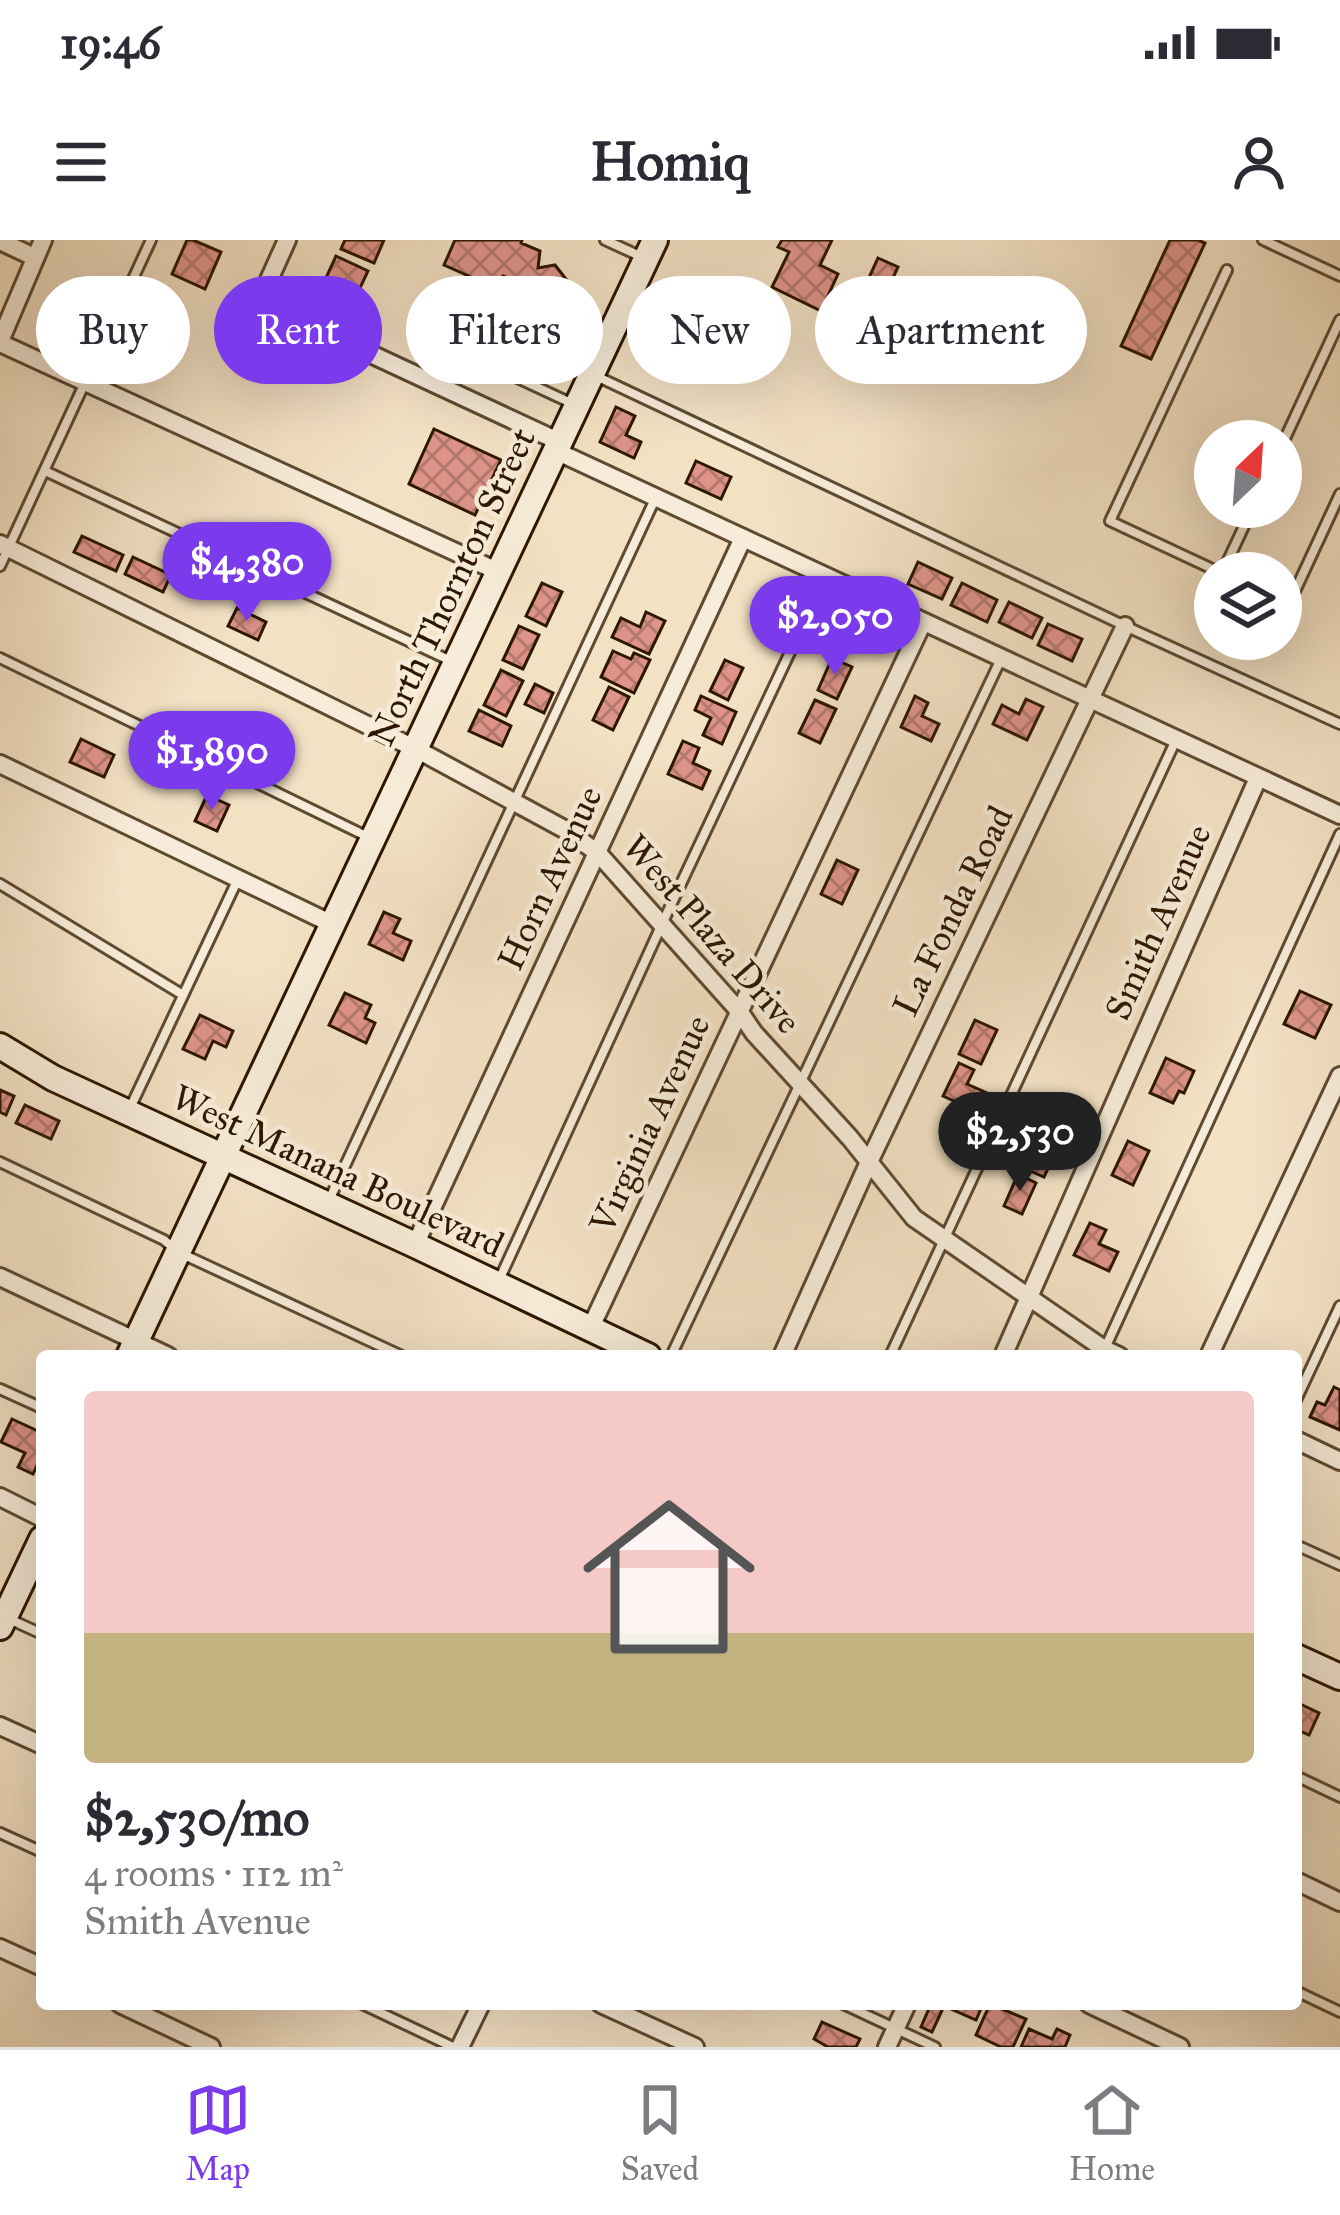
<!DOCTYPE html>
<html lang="en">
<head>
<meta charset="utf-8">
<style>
  body { margin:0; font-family:"IM FELL Great Primer",serif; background:#f2f2f3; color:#2b2b33; height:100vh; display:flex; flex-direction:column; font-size:45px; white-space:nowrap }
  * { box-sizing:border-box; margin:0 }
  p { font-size:39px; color:#7c7c81 }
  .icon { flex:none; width:66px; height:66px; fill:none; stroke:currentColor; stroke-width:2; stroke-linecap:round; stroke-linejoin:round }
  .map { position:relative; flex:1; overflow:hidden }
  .panel { position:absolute; left:36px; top:1110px; width:1266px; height:660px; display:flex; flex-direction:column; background:#fff; border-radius:12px; box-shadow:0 12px 48px #0002 }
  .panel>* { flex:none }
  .banner { position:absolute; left:36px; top:36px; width:1269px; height:108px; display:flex; gap:24px }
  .needle { width:78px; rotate:25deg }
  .buttons { position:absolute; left:1194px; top:180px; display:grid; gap:24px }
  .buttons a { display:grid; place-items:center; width:108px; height:108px; border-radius:50%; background:#fff; box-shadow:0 12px 48px #0002; font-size:60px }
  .price { position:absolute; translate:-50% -102px; padding:0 27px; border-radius:42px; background:#7c3aed; color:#fff; font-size:39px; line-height:78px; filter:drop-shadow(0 3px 6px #0008) }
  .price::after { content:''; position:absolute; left:50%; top:72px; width:36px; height:27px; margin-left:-18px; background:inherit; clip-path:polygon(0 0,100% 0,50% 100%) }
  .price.current { background:#222; color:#fff }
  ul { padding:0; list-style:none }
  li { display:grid; align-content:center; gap:24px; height:636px; padding:0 48px }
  li span { display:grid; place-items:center; height:372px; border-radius:12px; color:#555 }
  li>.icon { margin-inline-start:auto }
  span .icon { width:216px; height:216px; fill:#fffc; stroke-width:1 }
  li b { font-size:51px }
  .tag { padding:0 42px; border-radius:54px; background:#fff; box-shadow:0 12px 48px #0002; font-size:42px; line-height:108px }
  .tag.current { background:#7c3aed; color:#fff }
  .status { display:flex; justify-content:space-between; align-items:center; height:84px; padding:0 60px; background:#fff; direction:ltr }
  .status svg { height:33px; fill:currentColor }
  header { display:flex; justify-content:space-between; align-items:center; height:156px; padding:0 48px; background:#fff; font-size:54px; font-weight:700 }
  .menu { display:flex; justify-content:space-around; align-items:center; height:168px; border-top:3px solid #e1e1e2; background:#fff; font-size:33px; color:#7c7c81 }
  .menu a { display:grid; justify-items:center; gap:6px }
  .menu .current { color:#7c3aed }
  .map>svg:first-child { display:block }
</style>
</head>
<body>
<div class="status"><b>19:46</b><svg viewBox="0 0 49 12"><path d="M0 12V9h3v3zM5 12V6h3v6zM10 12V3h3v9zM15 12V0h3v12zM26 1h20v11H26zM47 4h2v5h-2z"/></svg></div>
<header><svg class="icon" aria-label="menu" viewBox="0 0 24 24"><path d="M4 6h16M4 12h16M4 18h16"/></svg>Homiq<svg class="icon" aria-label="person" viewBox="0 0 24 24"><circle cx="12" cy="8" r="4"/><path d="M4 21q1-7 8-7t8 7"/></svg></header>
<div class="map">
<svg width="1340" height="1807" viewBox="0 0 1340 1807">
  <defs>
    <pattern id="building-cross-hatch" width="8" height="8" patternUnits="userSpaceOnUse" patternTransform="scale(3)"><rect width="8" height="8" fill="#de9489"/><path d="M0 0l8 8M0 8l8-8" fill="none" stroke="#b4786e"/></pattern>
  </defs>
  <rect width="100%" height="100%" fill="#f3e1c4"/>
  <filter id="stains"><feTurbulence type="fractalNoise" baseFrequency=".00167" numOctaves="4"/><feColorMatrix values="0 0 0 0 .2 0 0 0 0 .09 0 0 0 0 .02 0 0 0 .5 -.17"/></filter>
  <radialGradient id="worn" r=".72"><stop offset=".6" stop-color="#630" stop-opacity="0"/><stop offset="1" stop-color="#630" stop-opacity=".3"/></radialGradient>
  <!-- building -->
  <g fill="url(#building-cross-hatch)" stroke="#2d1700" stroke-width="3">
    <path d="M187 0H193L221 12 205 49 172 34Z"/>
    <path d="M345 0H384L374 23 341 9Z"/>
    <path d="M455 0H522L521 3 540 11 538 28 555 25 569 43 559 63 532 66 524 45 503 36 498 49 444 25Z"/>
    <path d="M782 0H832L820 25 838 34 821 71 772 47 789 12 778 7Z"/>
    <path d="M1170 0H1198L1205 3 1151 119 1121 106Z"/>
    <path d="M336 16 368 31 351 67 319 53Z"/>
    <path d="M878 18 898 27 880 66 860 57Z"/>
    <path d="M616 167 635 176 626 195 641 202 634 218 600 202Z"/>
    <path d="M434 189 501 220 475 275 409 244Z"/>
    <path d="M696 221 731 237 721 259 686 243Z"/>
    <path d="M82 296 123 315 116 331 74 312Z"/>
    <path d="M133 317 171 335 163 352 125 334Z"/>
    <path d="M918 322 952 338 942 359 908 344Z"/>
    <path d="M542 343 562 352 546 386 526 376Z"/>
    <path d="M962 343 997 360 987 382 951 365Z"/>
    <path d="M1009 362 1042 378 1032 398 999 382Z"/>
    <path d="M237 368 266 382 258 400 228 386Z"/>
    <path d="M646 372 665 381 649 414 612 397 621 378 640 387Z"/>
    <path d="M1048 384 1082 399 1072 421 1038 405Z"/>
    <path d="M519 386 539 395 523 429 503 420Z"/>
    <path d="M613 411 631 419 634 413 650 420 634 453 601 437Z"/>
    <path d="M832 418 852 427 837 459 818 450Z"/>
    <path d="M725 420 743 428 728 460 710 451Z"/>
    <path d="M501 430 523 441 506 476 484 465Z"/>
    <path d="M535 444 553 453 544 473 525 464Z"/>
    <path d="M609 447 629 457 613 490 593 480Z"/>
    <path d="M701 456 736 472 722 504 703 495 711 478 695 470Z"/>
    <path d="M915 456 928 463 922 476 939 484 931 501 901 487Z"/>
    <path d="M1026 459 1043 467 1027 500 993 484 1002 465 1019 474Z"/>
    <path d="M815 460 836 469 820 503 799 493Z"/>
    <path d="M479 470 511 486 502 506 469 491Z"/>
    <path d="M81 499 114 515 104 537 70 522Z"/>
    <path d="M683 501 699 508 693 523 710 531 702 549 668 534Z"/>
    <path d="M207 555 229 565 217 591 195 581Z"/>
    <path d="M837 620 858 630 842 664 821 654Z"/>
    <path d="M384 672 400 679 393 693 411 701 403 720 369 704Z"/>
    <path d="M1300 751 1331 765 1315 798 1284 784Z"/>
    <path d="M345 753 371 765 365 778 375 783 366 803 329 785Z"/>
    <path d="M200 775 233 791 226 807 213 801 205 819 183 809Z"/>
    <path d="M975 780 997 790 981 824 959 814Z"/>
    <path d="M1166 818 1194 831 1184 853 1179 851 1173 863 1150 853Z"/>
    <path d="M959 823 974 830 967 844 987 853 978 872 943 856Z"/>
    <path d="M0 850 14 856 6 875 0 872Z"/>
    <path d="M25 865 59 881 51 899 16 883Z"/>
    <path d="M1044 897 1059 905 1044 937 1010 922 1019 903 1037 911Z"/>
    <path d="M1128 901 1149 911 1133 945 1112 935Z"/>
    <path d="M1018 934 1036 943 1022 974 1004 966Z"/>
    <path d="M1090 983 1106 990 1099 1004 1118 1012 1109 1031 1074 1015Z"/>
    <path d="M1334 1147 1340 1150V1190L1310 1177 1317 1162 1325 1165Z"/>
    <path d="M12 1179 42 1193V1215L33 1234 18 1227 25 1213 1 1202Z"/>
    <path d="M1296 1462 1319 1473 1309 1495 1296 1489Z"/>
    <path d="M931 1764H983L976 1780 944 1766 932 1792 921 1787Z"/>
    <path d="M990 1764 1026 1779 1013 1807H1001L976 1795Z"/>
    <path d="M822 1782 860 1799 856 1807H828L814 1799Z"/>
    <path d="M1029 1789 1052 1799 1057 1789 1070 1795 1065 1807H1021Z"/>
  </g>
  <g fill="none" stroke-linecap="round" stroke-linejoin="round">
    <defs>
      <g id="lane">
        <path d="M605 0 642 17"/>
        <path d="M1263 0 1340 36"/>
        <path d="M447 46 438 78 451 107 571 163"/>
        <path d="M594 135 1125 386 1340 484"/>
        <path d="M1281 207 1340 80"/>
        <path d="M45 231 451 421"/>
        <path d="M0 326 151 0"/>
        <path d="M1221 333 1110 281 1227 30"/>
        <path d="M1222 333 1253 267"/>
        <path d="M1281 361 1289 364 1340 254"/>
        <path d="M0 418 366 596"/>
        <path d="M0 644 183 755"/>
        <path d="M131 866 237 641"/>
        <path d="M0 922 164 1000 178 1012 402 1116"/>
        <path d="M330 958 655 259"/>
        <path d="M500 1038 662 684 825 338"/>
        <path d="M1106 1106 1340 594"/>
        <path d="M671 1116 1001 419"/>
        <path d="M890 1116 1175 502"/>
        <path d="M0 1149 42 1168"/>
        <path d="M1296 1160 1340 1066"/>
        <path d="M1296 1305 1340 1325"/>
        <path d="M7 1378 42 1394"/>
        <path d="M1296 1536 1340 1557"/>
        <path d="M0 1593 42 1612"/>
        <path d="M1296 1751 1340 1772"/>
        <path d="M362 1764 453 1807"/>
        <path d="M843 1764 935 1807"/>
      </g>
      <g id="street">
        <path d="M287 0 259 62 560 202"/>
        <path d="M0 1 34 17"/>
        <path d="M0 101 43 0"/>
        <path d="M0 103 499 332"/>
        <path d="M556 211 1340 575"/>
        <path d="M0 304 416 509 564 589 598 613 739 771 754 793 850 898 914 978 1104 1109 1119 1116"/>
        <path d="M0 524 332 684"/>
        <path d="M415 1005 743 298"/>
        <path d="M0 1037 168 1116"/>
        <path d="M590 1089 923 382"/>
        <path d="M782 1116 869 922 1125 386"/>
        <path d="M1003 1116 1258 538"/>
        <path d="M1209 1116 1340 836"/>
        <path d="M1296 1200 1340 1221"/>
        <path d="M0 1257 42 1278"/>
        <path d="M0 1486 42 1505"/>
        <path d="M1296 1641 1340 1662"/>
        <path d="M0 1708 42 1727"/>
        <path d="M120 1764 211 1807"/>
        <path d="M601 1764 695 1807"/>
        <path d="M1089 1764 1180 1807"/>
        <path d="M460 1807 481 1764"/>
        <path d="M887 1807 907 1764"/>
      </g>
      <g id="secondary">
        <path d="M0 806 53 838 415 1005 648 1116"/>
        <path d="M129 1116 655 0"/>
        <path d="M0 1387 42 1299"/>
        <path d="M1296 1417 1340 1437"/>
      </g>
    </defs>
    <!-- lane casing -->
    <use href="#lane" stroke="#5e4a31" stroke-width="14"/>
    <!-- street casing -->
    <use href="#street" stroke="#5e4a31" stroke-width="22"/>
    <!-- secondary casing -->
    <use href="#secondary" stroke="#2d1700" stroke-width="30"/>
    <!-- lane -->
    <use href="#lane" stroke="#f7ecd9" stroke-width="8"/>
    <!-- street -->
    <use href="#street" stroke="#f7ecd9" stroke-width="16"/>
    <!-- secondary -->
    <use href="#secondary" stroke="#f7ecd9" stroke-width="24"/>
  </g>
  <g text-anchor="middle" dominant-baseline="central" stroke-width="9" stroke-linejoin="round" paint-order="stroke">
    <!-- street labels -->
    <g font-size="36" fill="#2d1700" stroke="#f7ecd9">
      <text transform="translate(452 347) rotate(-65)">North Thornton Street</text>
      <text transform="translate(550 638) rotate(-65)">Horn Avenue</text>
      <text transform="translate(953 671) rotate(-64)">La Fonda Road</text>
      <text transform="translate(1158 682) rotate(-66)">Smith Avenue</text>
      <text transform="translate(712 694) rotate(49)">West Plaza Drive</text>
      <text transform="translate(650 884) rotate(-65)">Virginia Avenue</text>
      <text transform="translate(338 931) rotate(25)">West Manana Boulevard</text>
    </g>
  </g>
  <rect width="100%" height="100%" filter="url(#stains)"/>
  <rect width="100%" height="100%" fill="url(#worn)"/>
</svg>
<div class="buttons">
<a><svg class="needle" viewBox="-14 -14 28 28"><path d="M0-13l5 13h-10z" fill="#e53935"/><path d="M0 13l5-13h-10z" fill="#7c7c81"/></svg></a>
<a><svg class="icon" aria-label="layers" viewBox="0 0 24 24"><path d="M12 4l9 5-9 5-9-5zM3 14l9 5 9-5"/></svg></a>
</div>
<b class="price" style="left:247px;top:384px">$4,380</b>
<b class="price" style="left:835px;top:438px">$2,050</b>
<b class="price" style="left:212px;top:573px">$1,890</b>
<b class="price current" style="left:1020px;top:954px">$2,530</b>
<div class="banner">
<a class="tag">Buy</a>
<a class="tag current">Rent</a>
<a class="tag">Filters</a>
<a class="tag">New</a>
<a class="tag">Apartment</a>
</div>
<section class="panel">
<ul>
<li><span style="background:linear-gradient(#f6c9c9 65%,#c2b280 0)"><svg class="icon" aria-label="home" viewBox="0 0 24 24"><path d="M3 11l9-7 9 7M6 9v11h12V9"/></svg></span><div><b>$2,530/mo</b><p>4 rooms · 112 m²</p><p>Smith Avenue</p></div></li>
</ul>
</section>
</div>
<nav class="menu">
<a class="current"><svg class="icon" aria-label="map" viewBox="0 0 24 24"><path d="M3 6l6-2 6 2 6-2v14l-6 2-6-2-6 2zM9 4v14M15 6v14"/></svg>Map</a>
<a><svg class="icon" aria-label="saved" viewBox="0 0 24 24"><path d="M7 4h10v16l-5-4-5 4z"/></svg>Saved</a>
<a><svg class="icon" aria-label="home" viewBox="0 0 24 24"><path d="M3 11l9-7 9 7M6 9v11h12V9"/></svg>Home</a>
</nav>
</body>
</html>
